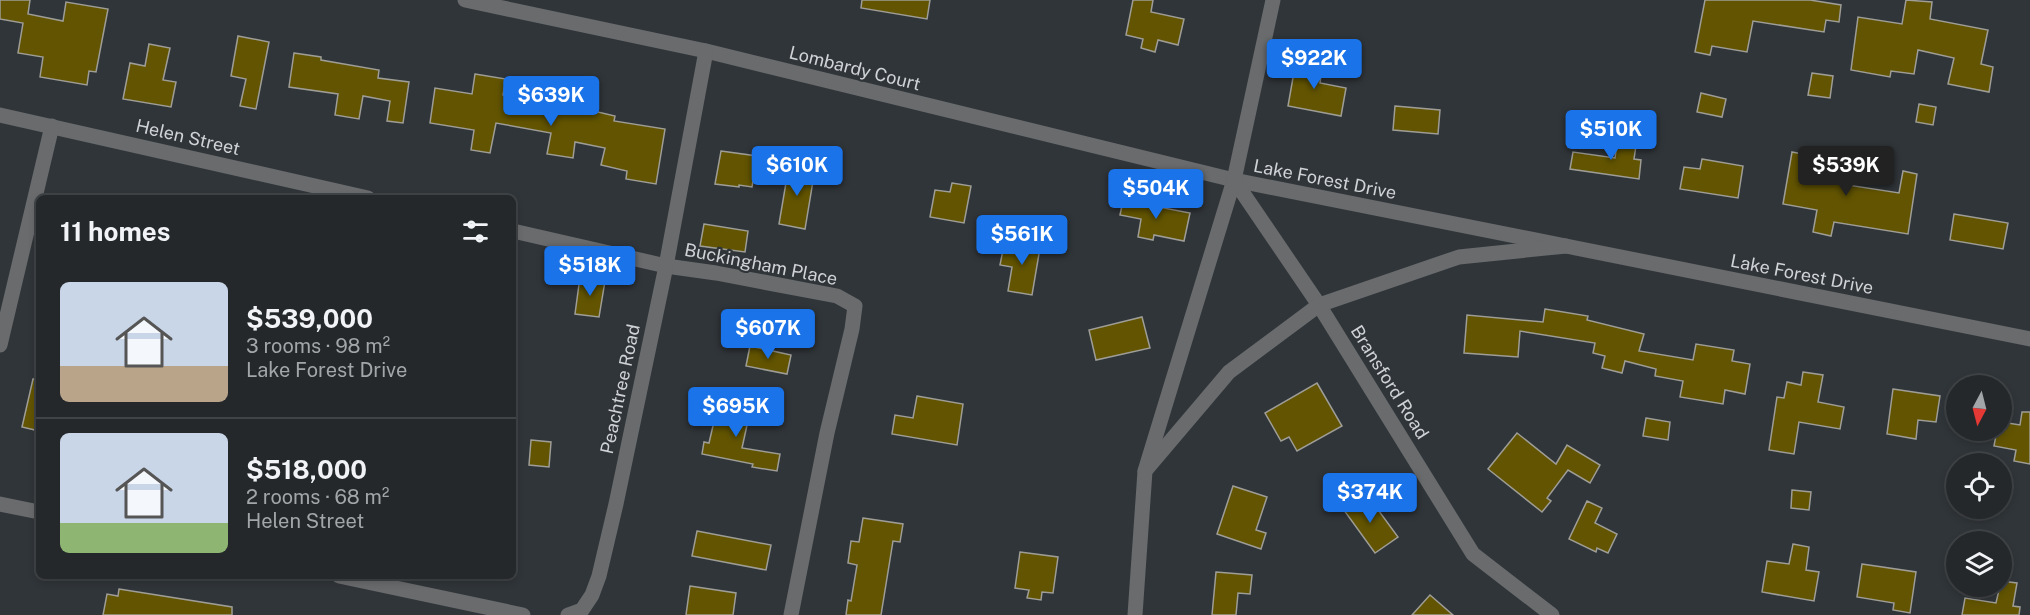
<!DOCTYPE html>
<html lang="en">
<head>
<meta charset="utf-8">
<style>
  body { margin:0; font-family:"Public Sans",sans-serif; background:#303437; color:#f1f3f6; height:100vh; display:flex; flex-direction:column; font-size:22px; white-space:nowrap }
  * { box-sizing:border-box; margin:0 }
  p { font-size:20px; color:#a3a6a9 }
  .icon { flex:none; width:33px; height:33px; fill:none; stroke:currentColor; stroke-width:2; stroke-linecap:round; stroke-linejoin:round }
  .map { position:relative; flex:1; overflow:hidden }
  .panel { position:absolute; left:36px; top:195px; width:480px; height:384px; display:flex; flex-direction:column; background:#24282b; border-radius:9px; box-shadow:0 3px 9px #0003,0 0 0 2px #414447 }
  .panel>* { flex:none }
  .needle { width:39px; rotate:187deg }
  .tools { position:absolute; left:1946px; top:375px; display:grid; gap:12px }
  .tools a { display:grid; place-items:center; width:66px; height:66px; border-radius:50%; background:#24282b; box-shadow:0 3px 9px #0003,0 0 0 2px #414447; font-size:30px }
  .price { position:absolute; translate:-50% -51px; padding:0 14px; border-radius:6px; background:#1a73e8; color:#fff; font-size:20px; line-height:39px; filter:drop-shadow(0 2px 3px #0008) }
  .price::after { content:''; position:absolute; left:50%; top:36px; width:18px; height:14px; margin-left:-9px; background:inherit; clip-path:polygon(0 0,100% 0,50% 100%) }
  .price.current { background:#222; color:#fff }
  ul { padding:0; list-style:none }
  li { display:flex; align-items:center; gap:18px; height:150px; padding:0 24px }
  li+li { border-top:2px solid #414447 }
  li span { display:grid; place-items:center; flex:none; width:168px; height:120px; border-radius:9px; color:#555 }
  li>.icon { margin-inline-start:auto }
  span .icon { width:72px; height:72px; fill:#fffc; stroke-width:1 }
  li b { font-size:26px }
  h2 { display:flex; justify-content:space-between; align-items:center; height:72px; padding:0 24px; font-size:26px }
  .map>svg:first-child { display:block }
</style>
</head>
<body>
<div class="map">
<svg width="2030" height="615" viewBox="0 0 2030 615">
  <rect width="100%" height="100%" fill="#303539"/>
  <!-- building -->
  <g fill="#625400" stroke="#9e9d96" stroke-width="1.5">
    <path d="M0 0H30L28 14 63 21 66 2 108 9 96 72 89 71 87 85 40 77 43 57 18 53 23 23 0 19Z"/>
    <path d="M862 0H930L927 19 861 8Z"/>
    <path d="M1133 0H1153L1151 12 1184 19 1178 45 1158 40 1155 52 1141 48 1143 39 1126 35Z"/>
    <path d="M1705 0H1810L1841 5 1839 22 1826 20 1824 32 1753 21 1747 52 1712 46 1710 55 1695 52Z"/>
    <path d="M1906 0 1932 2 1930 19 1988 30 1981 64 1993 67 1989 92 1948 84 1954 58 1918 50 1914 74 1891 71 1890 77 1851 70 1858 17 1902 24Z"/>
    <path d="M238 36 269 42 256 109 240 106 246 79 231 76Z"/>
    <path d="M149 44 170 48 163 80 176 82 171 107 123 99 130 63 145 66Z"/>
    <path d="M294 53 321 57V60L379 70 378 78 409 82 403 123 387 121 390 101 363 96 359 119 335 115 338 94 289 87Z"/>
    <path d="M1297 55 1317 58 1315 69 1322 70 1320 83 1346 88 1341 116 1288 106Z"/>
    <path d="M1812 73 1833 76 1830 98 1808 95Z"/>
    <path d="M475 74 506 79 503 95 581 108 615 116 614 121 665 129 656 184 626 179 627 171 601 165 605 148 575 142 573 158 547 154 551 133 496 123 490 153 471 150 474 130 430 123 435 88 472 94Z"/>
    <path d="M1701 93 1726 99 1722 117 1697 112Z"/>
    <path d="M1919 104 1936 107 1933 125 1916 122Z"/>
    <path d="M1395 106 1440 110 1438 134 1393 130Z"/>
    <path d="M1618 136 1637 139 1634 159 1641 160 1639 179 1570 169 1573 152 1615 158Z"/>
    <path d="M721 151 757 156 752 187 739 185V187L715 184Z"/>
    <path d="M1792 152 1845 162 1841 184 1899 193 1903 171 1917 174 1908 234 1834 222 1831 236 1813 232 1817 210 1783 204Z"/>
    <path d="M1702 159 1743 166 1738 198 1680 189 1684 167 1700 169Z"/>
    <path d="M789 165 815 169 805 229 779 224Z"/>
    <path d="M952 183 971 186 964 223 930 217 935 190 950 192Z"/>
    <path d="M1124 196 1144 200 1143 204 1190 213 1184 241 1154 235 1153 240 1138 237 1141 219 1120 215Z"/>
    <path d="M1954 214 2008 223 2003 249 1950 240Z"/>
    <path d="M704 224 748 231 745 252 700 246Z"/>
    <path d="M1025 239 1041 242 1032 295 1008 291 1012 267 1000 265 1004 245 1023 249Z"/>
    <path d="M580 277 605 281 599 317 575 314Z"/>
    <path d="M1545 309 1588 316 1587 320 1644 334 1639 351 1693 360 1696 344 1734 350 1732 361 1750 364 1745 394 1725 390 1723 404 1680 397 1683 381 1655 376 1656 369 1625 361 1622 373 1602 368 1605 356 1593 353 1595 343 1520 331 1518 357 1464 353 1467 315 1543 322Z"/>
    <path d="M1142 317 1150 348 1096 360 1089 330Z"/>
    <path d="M750 346 791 355 787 374 746 366Z"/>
    <path d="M1803 372 1823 375 1818 402 1844 407 1840 429 1799 422 1794 454 1769 450 1777 397 1784 398 1787 382 1801 385Z"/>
    <path d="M33 379H39V431L22 427Z"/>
    <path d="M1317 383 1342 426 1297 451 1289 437 1281 441 1265 413Z"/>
    <path d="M1893 389 1940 396 1936 422 1918 420 1916 439 1887 434Z"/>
    <path d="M917 396 963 404 957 445 892 434 895 415 913 418Z"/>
    <path d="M719 400 751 407 742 448 780 454 777 471 752 467 753 464 702 454 704 442 709 443Z"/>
    <path d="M2022 412H2030V464L2014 461 2016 450 1994 446 1997 430H2001V422L2020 425Z"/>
    <path d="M1646 418 1670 422 1668 440 1643 436Z"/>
    <path d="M1517 433 1556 464 1567 445 1600 465 1590 483 1568 470 1547 498 1551 501 1542 512 1488 469Z"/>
    <path d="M531 440 551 442 549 467 529 465Z"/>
    <path d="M1233 486 1267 497 1256 530 1266 533 1261 549 1217 534Z"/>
    <path d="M1792 490 1811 492 1809 510 1791 508Z"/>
    <path d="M1357 494 1370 511 1376 507 1398 537 1375 553 1341 506Z"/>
    <path d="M1587 501 1602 508 1595 523 1617 534 1608 553 1597 548 1596 552 1569 539Z"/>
    <path d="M863 518 903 524 900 542 893 541 881 615H846L848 600 851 601 857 565 848 563 851 541 859 542Z"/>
    <path d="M697 531 771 545 766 570 692 556Z"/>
    <path d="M1793 544 1809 547 1806 570 1819 572 1814 601 1762 592 1767 561 1789 564Z"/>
    <path d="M1020 552 1058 557 1053 593 1042 592 1041 600 1027 598 1029 590 1015 588Z"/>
    <path d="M1862 564 1916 572 1910 613 1893 610 1894 603 1857 597Z"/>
    <path d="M1216 572 1252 575 1250 594 1238 593 1236 615H1212Z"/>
    <path d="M2001 581 2017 583 2013 606 2020 607 2019 615H1962L1965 598 1996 603Z"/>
    <path d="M690 586 736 593 733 615H686Z"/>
    <path d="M119 589 232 607V615H103L107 594 118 596Z"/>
    <path d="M1430 595 1453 615H1412Z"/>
  </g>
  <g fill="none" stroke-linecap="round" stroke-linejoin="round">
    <!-- minor -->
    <g stroke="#696b6d" stroke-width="15">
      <path d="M465 0 706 51 1234 180 1566 246"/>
      <path d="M0 115 368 198"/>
      <path d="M1234 180 1319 305 1473 554 1552 615"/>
      <path d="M513 231 666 266 716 273 837 296 855 306 852 329 827 433 791 615"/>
      <path d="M0 345 52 126"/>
      <path d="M1145 471 1229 372 1319 305 1459 257 1566 246 2030 339"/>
      <path d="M0 504 39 512"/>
      <path d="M339 576 523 615"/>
      <path d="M568 615 582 610 592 595 599 576 616 504 666 266 706 51"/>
      <path d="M1135 615 1145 471 1234 180 1273 0"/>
    </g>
  </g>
  <g text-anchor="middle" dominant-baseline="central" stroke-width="4.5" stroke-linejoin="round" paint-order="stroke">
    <!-- street labels -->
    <g font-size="18" fill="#d0d3d6" stroke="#303539">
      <text transform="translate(855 68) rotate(14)">Lombardy Court</text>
      <text transform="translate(188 137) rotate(13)">Helen Street</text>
      <text transform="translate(1325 179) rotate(11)">Lake Forest Drive</text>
      <text transform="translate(761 264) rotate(11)">Buckingham Place</text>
      <text transform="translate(1802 274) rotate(11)">Lake Forest Drive</text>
      <text transform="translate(1390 382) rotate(58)">Bransford Road</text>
      <text transform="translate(620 389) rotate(-78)">Peachtree Road</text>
    </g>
  </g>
</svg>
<div class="tools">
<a><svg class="needle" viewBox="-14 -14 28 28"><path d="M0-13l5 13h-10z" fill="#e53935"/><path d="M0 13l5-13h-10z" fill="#a3a6a9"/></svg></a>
<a><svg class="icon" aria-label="locate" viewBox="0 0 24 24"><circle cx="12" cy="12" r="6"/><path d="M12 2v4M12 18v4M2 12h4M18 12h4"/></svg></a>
<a><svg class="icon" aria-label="layers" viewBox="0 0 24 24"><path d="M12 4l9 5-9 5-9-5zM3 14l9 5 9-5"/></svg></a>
</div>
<b class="price" style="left:1314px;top:90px">$922K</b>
<b class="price" style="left:551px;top:127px">$639K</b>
<b class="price" style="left:1611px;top:161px">$510K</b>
<b class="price" style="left:797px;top:197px">$610K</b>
<b class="price current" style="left:1846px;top:197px">$539K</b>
<b class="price" style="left:1156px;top:220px">$504K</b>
<b class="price" style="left:1022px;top:266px">$561K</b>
<b class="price" style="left:590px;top:297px">$518K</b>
<b class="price" style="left:768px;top:360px">$607K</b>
<b class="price" style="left:736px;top:438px">$695K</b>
<b class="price" style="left:1370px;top:524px">$374K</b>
<section class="panel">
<h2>11 homes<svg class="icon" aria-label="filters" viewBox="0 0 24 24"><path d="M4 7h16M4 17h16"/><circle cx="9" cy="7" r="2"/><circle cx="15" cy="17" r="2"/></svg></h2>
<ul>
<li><span style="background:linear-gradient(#c9d6e8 70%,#b9a48a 0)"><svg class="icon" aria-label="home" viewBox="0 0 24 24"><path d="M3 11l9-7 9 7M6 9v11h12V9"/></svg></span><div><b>$539,000</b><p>3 rooms · 98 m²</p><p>Lake Forest Drive</p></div></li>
<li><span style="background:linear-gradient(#c9d6e8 75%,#8fb573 0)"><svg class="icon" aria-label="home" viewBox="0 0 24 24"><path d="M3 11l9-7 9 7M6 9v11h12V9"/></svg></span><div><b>$518,000</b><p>2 rooms · 68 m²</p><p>Helen Street</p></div></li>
</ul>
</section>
</div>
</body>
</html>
